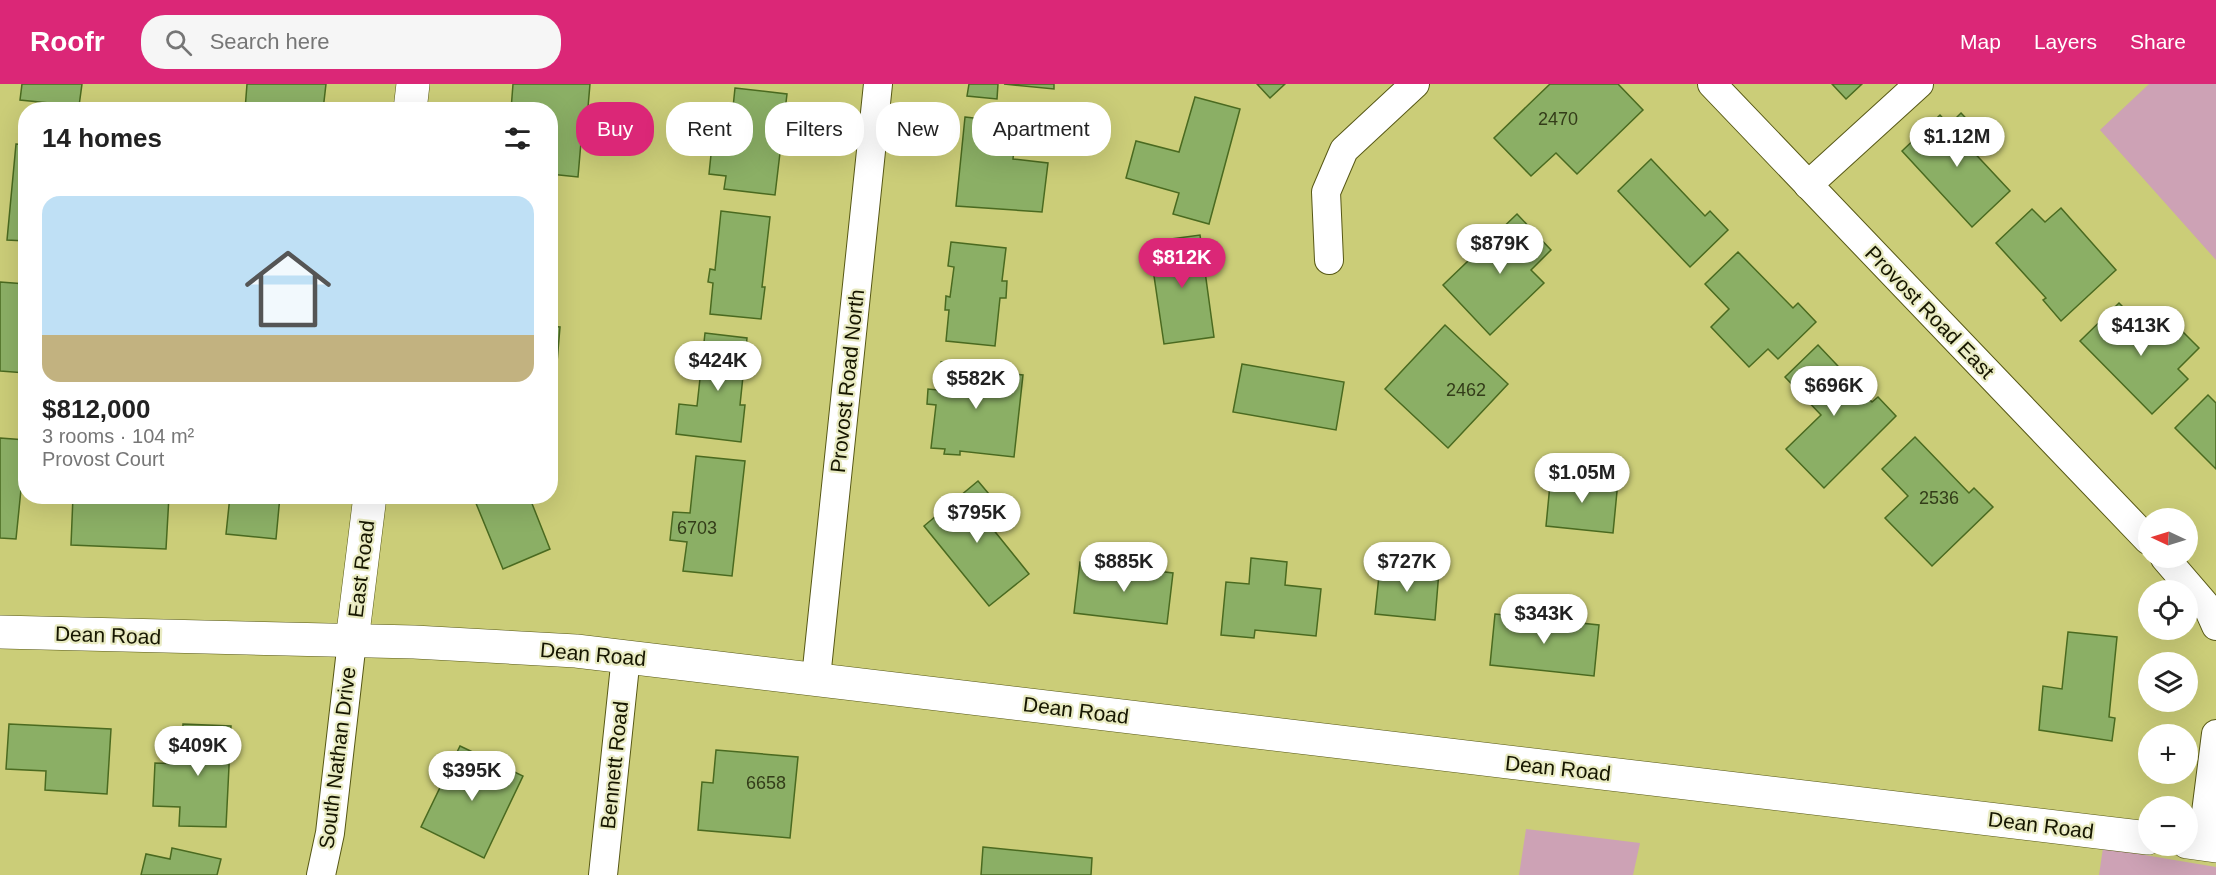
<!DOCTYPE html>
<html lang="en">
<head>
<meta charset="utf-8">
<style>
  body { margin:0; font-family:Arial,sans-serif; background:#f6f6f6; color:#222; height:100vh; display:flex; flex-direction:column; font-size:22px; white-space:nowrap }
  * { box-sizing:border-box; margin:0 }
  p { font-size:20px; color:#767676 }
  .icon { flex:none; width:33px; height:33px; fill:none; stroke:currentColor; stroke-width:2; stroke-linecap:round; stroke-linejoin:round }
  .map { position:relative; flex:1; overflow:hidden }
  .side { position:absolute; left:18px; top:18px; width:540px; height:402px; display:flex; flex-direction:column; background:#fff; border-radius:24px; box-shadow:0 6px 24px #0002 }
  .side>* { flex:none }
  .top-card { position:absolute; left:576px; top:18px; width:570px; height:54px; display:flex; gap:12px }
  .needle { width:39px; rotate:274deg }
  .fabs { position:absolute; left:2138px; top:424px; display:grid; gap:12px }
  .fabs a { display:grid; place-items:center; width:60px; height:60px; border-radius:50%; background:#fff; box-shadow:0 6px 24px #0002; font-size:30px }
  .price { position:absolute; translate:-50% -51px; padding:0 14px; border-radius:21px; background:#fff; color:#222; font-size:20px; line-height:39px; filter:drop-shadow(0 2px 3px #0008) }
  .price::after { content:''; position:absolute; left:50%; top:36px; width:18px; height:14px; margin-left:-9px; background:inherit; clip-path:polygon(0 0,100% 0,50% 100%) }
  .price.selected { background:#db2777; color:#fff }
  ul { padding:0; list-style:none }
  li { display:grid; align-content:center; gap:12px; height:318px; padding:0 24px }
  li span { display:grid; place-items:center; height:186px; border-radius:18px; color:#555 }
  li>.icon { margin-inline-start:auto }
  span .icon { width:108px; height:108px; fill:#fffc; stroke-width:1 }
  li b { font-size:26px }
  h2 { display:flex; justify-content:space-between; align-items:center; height:72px; padding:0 24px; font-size:26px }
  .pill { padding:0 21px; border-radius:24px; background:#fff; box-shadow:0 6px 24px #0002; font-size:21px; line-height:54px }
  .pill.selected { background:#db2777; color:#fff }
  header { display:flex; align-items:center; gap:36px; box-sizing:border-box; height:84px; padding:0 30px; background:#db2777; color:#fff }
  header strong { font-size:28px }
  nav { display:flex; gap:33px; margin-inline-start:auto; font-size:21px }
  .search { width:420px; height:54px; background:#f6f6f6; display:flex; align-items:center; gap:15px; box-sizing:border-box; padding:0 21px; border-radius:24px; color:#767676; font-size:22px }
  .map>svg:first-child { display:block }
</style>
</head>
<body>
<header>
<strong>Roofr</strong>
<div class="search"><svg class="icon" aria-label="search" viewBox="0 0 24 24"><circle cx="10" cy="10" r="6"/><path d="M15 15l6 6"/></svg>Search here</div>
<nav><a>Map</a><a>Layers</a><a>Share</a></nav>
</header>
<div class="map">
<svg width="2216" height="791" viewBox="0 0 2216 791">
  <rect width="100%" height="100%" fill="#cbcd78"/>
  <!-- green -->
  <g fill="#cda2b5">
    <path d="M2149 0H2216V176L2100 46Z"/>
    <path d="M1526 745 1640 759 1633 791H1519Z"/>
    <path d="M2103 764 2216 783V791H2099Z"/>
  </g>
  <!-- building -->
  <g fill="#8baf65" stroke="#4a6a20" stroke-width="1.5">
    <path d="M22 0H82L79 22 20 16Z"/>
    <path d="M247 0H326L323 26H245Z"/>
    <path d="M513 0H590L585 58H581L578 93 550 90V26H511Z"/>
    <path d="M969 0H998L997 15 967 12Z"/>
    <path d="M1004 0H1054V5Z"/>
    <path d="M1257 0H1285L1270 14Z"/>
    <path d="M1550 0H1618L1643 26 1577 90 1556 69 1531 92 1494 54Z"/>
    <path d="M1832 0H1862L1846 15Z"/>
    <path d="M735 4 787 10 775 111 724 105 726 92 709 90 712 61 729 62Z"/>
    <path d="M1195 13 1240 25 1209 140 1173 130 1179 109 1126 94 1136 57 1179 68Z"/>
    <path d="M1961 29 1980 49 1967 61 2010 107 1972 143 1902 67 1940 31 1949 41Z"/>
    <path d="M965 33 1017 39 1013 75 1048 79 1042 128 956 122Z"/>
    <path d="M16 60 26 61V157L7 156Z"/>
    <path d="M1651 75 1705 132 1710 127 1728 146 1690 183 1618 107Z"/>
    <path d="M550 114 557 115 552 167H550Z"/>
    <path d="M2061 124 2116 186 2061 237 2043 216 2046 214 1996 159 2032 125 2045 138Z"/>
    <path d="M721 127 770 133 762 203H765L761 235 710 230 713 199 708 198 710 185 715 186Z"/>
    <path d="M1517 130 1551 166 1531 186 1544 199 1490 251 1443 201Z"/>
    <path d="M1200 151 1214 253 1164 260 1149 158Z"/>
    <path d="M951 158 1006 164 1002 197H1007L1006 214H1000L995 262 946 257 949 226H945L946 212 950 213 954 183 948 182Z"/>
    <path d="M1738 168 1793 224 1798 219 1816 238 1778 275 1768 265 1749 283 1711 243 1729 225 1705 200Z"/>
    <path d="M0 198 26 200V289L0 287Z"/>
    <path d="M2119 219 2159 259 2176 241 2199 264 2178 285 2188 295 2152 330 2080 257Z"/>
    <path d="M1445 241 1508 300 1448 364 1385 305Z"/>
    <path d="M550 242 560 243 554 314H550Z"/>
    <path d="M705 249 747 254 740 321H745L741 358 676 350 679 320 697 322Z"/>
    <path d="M1818 261 1872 318 1878 313 1896 332 1824 404 1786 365 1821 331 1785 293Z"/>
    <path d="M941 278 991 283 990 288 1023 291 1014 373 960 367V371L944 370 945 365 931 364 936 321 927 320 928 305 938 306Z"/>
    <path d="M1242 280 1344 298 1336 346 1233 328Z"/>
    <path d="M2208 311 2216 319V385L2175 344Z"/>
    <path d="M1915 353 1969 409 1974 404 1993 423 1932 482 1885 434 1908 412 1882 385Z"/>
    <path d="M0 354 26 356 16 455 0 454Z"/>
    <path d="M696 372 745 377 732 492 683 487 687 458 670 456 673 428 690 429Z"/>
    <path d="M1551 390 1618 397 1613 449 1546 442Z"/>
    <path d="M978 397 999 422 984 434 1029 490 989 522 924 442Z"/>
    <path d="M73 412H169L166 465 71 461Z"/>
    <path d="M230 412H280L276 455 226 450Z"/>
    <path d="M473 412H529L550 465 503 485Z"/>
    <path d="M1251 474 1287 478 1285 501 1321 505 1316 552 1255 546 1254 554 1221 551 1226 498 1249 500Z"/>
    <path d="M1080 478 1173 489 1167 540 1074 529Z"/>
    <path d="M1380 482 1439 487 1435 536 1375 530Z"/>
    <path d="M1495 530 1599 541 1594 592 1490 581Z"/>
    <path d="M2068 548 2117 553 2109 633 2115 634 2112 657 2039 646 2043 602 2062 605Z"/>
    <path d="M9 640 111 645 107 710 45 706 46 687 6 685Z"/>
    <path d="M183 640 231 642 226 743 179 742 180 723 153 722 155 679 181 680Z"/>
    <path d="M460 662 523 692 484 774 421 743Z"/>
    <path d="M716 666 798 673 790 754 698 746 702 698 713 699Z"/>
    <path d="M983 763 1092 774 1091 791H981Z"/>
    <path d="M172 764 221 775 217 791H141L146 770 170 775Z"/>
  </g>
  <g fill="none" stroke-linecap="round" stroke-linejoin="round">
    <defs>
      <g id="street">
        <path d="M1712 0 2148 456"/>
        <path d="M1808 101 1919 0"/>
        <path d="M1329 176 1326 108 1344 66 1415 0"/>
        <path d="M2165 474 2208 524 2216 542"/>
        <path d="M816 594 878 0"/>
        <path d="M2202 760 2216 650"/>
        <path d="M321 791 330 749 352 557"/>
        <path d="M603 791 626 572"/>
      </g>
      <g id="secondary">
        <path d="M410 26 413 0"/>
        <path d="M0 548 414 558 576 567 2148 754"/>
        <path d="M352 557 370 412"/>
        <path d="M2187 758 2216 762"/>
      </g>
    </defs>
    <!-- street casing -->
    <use href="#street" stroke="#575815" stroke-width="30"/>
    <!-- secondary casing -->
    <use href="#secondary" stroke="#575815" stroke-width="34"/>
    <!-- street -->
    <use href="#street" stroke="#fff" stroke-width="28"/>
    <!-- secondary -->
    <use href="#secondary" stroke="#fff" stroke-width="33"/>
  </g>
  <g text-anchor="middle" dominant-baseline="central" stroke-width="4.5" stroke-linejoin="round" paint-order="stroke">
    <!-- number labels -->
    <g font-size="18" fill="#333c19">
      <text x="1558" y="35">2470</text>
      <text x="1466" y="306">2462</text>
      <text x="1939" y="414">2536</text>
      <text x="697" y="444">6703</text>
      <text x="766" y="699">6658</text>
    </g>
    <!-- street labels -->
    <g font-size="21" fill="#161600" stroke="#e9ebc2">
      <text transform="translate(1930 228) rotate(46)">Provost Road East</text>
      <text transform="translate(847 297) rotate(-84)">Provost Road North</text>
      <text transform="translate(361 485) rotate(-83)">East Road</text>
      <text transform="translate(108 551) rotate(2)">Dean Road</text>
      <text transform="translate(593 570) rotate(5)">Dean Road</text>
      <text transform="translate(1076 626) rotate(7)">Dean Road</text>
      <text transform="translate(337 674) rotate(-83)">South Nathan Drive</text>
      <text transform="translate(614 681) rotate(-84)">Bennett Road</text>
      <text transform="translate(1558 684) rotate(6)">Dean Road</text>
      <text transform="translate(2041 741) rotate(7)">Dean Road</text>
    </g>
  </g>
</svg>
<div class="fabs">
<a><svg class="needle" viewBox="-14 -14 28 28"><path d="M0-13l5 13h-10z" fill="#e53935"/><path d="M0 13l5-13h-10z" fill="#767676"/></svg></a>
<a><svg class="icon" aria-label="locate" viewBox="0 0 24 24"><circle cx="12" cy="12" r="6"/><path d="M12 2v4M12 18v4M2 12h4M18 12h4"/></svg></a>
<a><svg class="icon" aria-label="layers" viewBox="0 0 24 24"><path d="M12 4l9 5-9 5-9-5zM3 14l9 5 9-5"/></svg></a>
<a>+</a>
<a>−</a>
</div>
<b class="price" style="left:1957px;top:84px">$1.12M</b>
<b class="price" style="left:1500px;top:191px">$879K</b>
<b class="price selected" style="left:1182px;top:205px">$812K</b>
<b class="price" style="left:2141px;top:273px">$413K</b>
<b class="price" style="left:718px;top:308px">$424K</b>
<b class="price" style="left:976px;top:326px">$582K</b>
<b class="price" style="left:1834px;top:333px">$696K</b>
<b class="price" style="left:1582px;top:420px">$1.05M</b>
<b class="price" style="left:977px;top:460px">$795K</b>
<b class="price" style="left:1124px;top:509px">$885K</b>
<b class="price" style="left:1407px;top:509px">$727K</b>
<b class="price" style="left:1544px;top:561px">$343K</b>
<b class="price" style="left:198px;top:693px">$409K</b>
<b class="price" style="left:472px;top:718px">$395K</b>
<div class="top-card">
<a class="pill selected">Buy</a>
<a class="pill">Rent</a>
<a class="pill">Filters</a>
<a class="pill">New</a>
<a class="pill">Apartment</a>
</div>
<section class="side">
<h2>14 homes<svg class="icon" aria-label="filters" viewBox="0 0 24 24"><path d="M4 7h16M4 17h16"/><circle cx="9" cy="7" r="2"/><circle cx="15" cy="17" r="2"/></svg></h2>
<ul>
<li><span style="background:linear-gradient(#bfe0f5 75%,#c2b280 0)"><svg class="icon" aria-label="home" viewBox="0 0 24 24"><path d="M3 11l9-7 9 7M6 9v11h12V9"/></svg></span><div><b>$812,000</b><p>3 rooms · 104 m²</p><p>Provost Court</p></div></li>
</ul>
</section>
</div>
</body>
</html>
